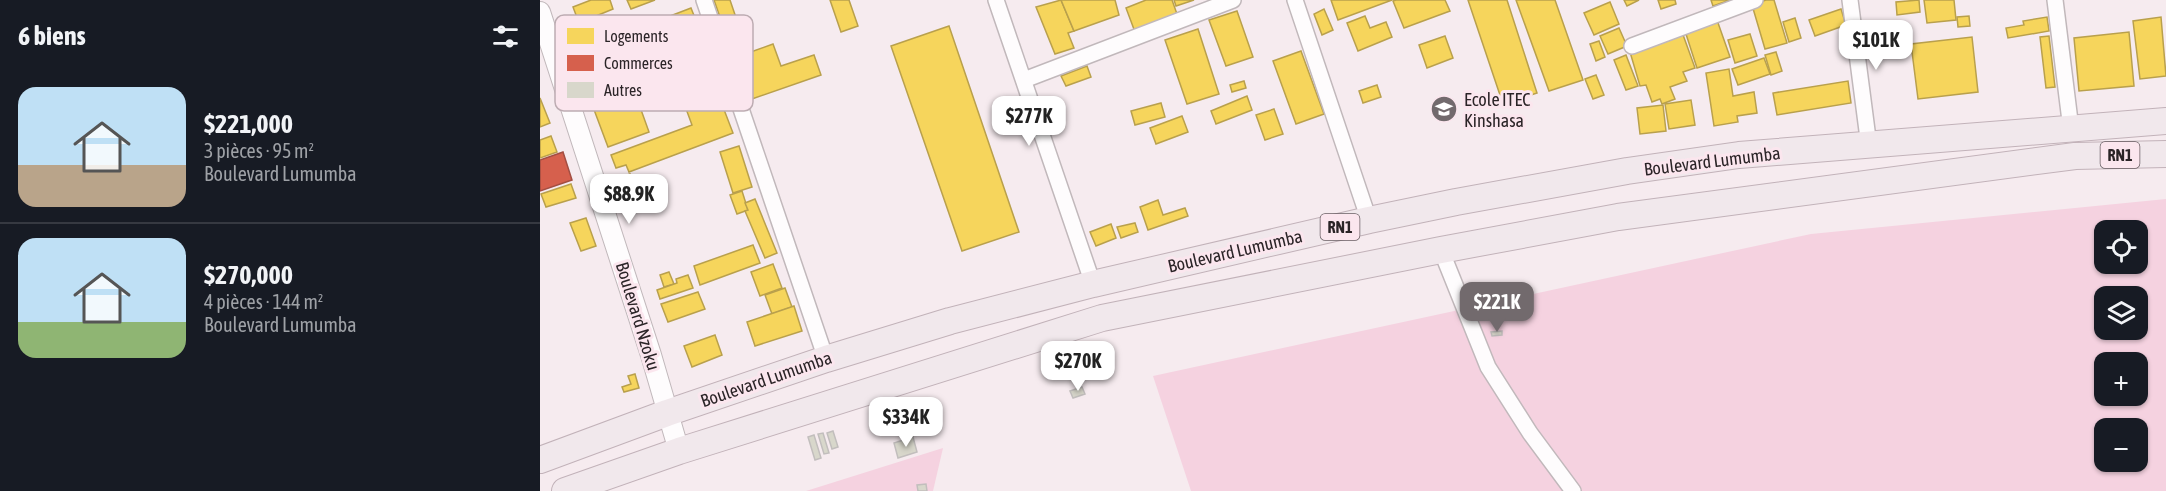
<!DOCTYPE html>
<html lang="fr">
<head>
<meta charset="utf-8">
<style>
  body { margin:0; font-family:"Asap Condensed",sans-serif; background:#242831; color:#f1f3f6; height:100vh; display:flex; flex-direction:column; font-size:22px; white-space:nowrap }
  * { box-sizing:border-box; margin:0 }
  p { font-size:20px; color:#9ea1a6 }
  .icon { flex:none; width:33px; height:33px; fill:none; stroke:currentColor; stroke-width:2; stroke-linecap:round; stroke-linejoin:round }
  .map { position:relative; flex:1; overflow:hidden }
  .sheet { display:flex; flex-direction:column; background:#171b24; width:540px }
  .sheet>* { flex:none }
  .fabs { position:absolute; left:1554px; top:220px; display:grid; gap:12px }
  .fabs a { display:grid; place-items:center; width:54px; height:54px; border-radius:12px; background:#171b24; box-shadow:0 2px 4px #0004; font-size:30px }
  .price { position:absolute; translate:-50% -51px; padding:0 14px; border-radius:12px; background:#fff; color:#222; font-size:20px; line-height:39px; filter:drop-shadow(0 2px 3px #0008) }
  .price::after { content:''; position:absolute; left:50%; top:36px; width:18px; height:14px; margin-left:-9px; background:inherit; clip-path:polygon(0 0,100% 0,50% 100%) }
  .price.selected { background:#726a6d; color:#fff }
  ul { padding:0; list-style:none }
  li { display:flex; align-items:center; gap:18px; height:150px; padding:0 18px }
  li+li { border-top:2px solid #363941 }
  li span { display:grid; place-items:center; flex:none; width:168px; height:120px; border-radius:18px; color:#555 }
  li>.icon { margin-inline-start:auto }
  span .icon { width:72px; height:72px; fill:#fffc; stroke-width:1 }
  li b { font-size:26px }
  h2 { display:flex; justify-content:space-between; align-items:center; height:72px; padding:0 18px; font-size:26px }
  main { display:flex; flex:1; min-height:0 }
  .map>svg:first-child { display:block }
</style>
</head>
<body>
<main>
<section class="sheet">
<h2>6 biens<svg class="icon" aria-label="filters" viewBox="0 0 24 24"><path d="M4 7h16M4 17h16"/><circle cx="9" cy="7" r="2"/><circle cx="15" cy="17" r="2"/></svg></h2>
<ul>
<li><span style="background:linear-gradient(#bfe0f5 65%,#b9a48a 0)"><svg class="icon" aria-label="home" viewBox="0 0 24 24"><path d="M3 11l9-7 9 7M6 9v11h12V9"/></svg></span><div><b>$221,000</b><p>3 pièces · 95 m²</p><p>Boulevard Lumumba</p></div></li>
<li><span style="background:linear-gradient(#bfe0f5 70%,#8fb573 0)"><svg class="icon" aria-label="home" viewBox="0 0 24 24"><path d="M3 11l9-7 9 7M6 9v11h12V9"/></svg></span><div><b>$270,000</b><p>4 pièces · 144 m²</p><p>Boulevard Lumumba</p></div></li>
</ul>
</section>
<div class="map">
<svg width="1626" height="491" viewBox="0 0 1626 491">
  <rect width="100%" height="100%" fill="#f6ebef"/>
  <!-- green -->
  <g fill="#f5d2e0" fill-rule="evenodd">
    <path d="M1626 199V491H651L613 376 1271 234ZM1564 231H1598V264H1564ZM1564 297H1598V330H1564ZM1564 363H1598V396H1564ZM1564 429H1598V462H1564Z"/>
    <path d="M403 448 393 491H266Z"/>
  </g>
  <!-- homes -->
  <g fill="#f6d55c" stroke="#b9a04c" stroke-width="1.5">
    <path d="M51 0H70L73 9 39 23 33 7Z"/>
    <path d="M87 0H115L91 9Z"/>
    <path d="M174 0H190L208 53 233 44 241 66 274 55 281 75 209 100Z"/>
    <path d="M290 0H309L318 26 301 32Z"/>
    <path d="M521 0 534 31 528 33 534 48 515 54 496 7Z"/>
    <path d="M521 0H575L579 15 534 31Z"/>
    <path d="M606 0H632L637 14 595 32 586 8Z"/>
    <path d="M634 0H654L636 6Z"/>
    <path d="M791 0H852L798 20Z"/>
    <path d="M856 0H905L910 11 864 28 853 1Z"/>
    <path d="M928 0H967L997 93 963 104Z"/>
    <path d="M976 0H1015L1043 80 1009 91Z"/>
    <path d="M1084 0H1099L1087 6Z"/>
    <path d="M1118 0H1135L1136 4 1121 9Z"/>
    <path d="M1171 0H1190L1173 6Z"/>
    <path d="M1226 0H1234L1247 43 1225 49 1212 5Z"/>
    <path d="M1379 0 1380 12 1357 15 1356 2Z"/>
    <path d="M1384 0H1414L1416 20 1387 23Z"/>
    <path d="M1070 2 1079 24 1054 35 1044 13Z"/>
    <path d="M151 8 161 33 135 43 125 18Z"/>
    <path d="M784 9 793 30 782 35 774 14Z"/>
    <path d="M1301 9 1306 25 1275 36 1269 20Z"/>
    <path d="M697 11 713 57 686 66 669 20Z"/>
    <path d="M825 16 830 28 846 22 852 37 818 51 807 23Z"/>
    <path d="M1429 16 1430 26 1418 27 1417 17Z"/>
    <path d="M1507 17 1509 31 1468 38 1466 28 1484 25 1483 21Z"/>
    <path d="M1621 17 1626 76 1600 79 1593 21Z"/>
    <path d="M1255 18 1261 38 1249 42 1243 22Z"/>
    <path d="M1177 20 1190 57 1157 68 1145 31Z"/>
    <path d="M409 26 479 232 422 251 351 46Z"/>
    <path d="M1079 28 1087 46 1068 54 1060 36Z"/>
    <path d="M658 29 679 94 647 104 625 40Z"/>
    <path d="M1142 32 1155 68 1143 72 1147 81 1130 87 1135 99 1122 104 1120 99 1112 102 1106 85 1100 86 1090 52Z"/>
    <path d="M1589 32 1594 86 1539 91 1534 38Z"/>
    <path d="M1210 34 1217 56 1195 63 1188 40Z"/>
    <path d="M905 36 913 58 887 68 879 45Z"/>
    <path d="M1368 36 1369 50 1335 53 1334 39Z"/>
    <path d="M1509 36 1515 87 1506 88 1500 37Z"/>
    <path d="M1432 37 1438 92 1378 99 1371 44Z"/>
    <path d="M1059 41 1065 57 1056 61 1050 44Z"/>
    <path d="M761 51 784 114 756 124 733 61Z"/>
    <path d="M1236 52 1242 71 1231 75 1225 55Z"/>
    <path d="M1086 55 1098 86 1086 90 1074 60Z"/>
    <path d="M1224 58 1230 74 1198 85 1192 69Z"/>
    <path d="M547 66 551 77 526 86 521 76Z"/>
    <path d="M1189 69 1193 96 1214 92 1217 113 1197 116 1198 122 1174 126 1166 73Z"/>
    <path d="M1056 75 1064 95 1053 99 1045 79Z"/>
    <path d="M704 81 706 88 692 92 690 85Z"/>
    <path d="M1308 81 1311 103 1237 115 1233 93Z"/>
    <path d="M837 85 841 97 823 103 819 91Z"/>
    <path d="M95 93 109 132 68 147 53 107Z"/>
    <path d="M178 94 193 133 89 172 86 165 76 168 71 155 152 125 145 106Z"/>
    <path d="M707 96 712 110 676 124 671 111Z"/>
    <path d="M0 98 10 123 0 127Z"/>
    <path d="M1151 100 1155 125 1129 129 1125 104Z"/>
    <path d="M621 103 625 117 595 125 591 111Z"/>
    <path d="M1123 105 1126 131 1100 134 1097 108Z"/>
    <path d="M734 109 743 134 725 140 716 115Z"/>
    <path d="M642 116 648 132 616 144 610 128Z"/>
    <path d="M11 136 17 152 0 158V140Z"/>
    <path d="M199 146 212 187 193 193 180 152Z"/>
    <path d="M90 174 94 184 86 188 82 177Z"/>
    <path d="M31 184 36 198 6 207 1 194Z"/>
    <path d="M202 191 208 210 197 214 190 195Z"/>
    <path d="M215 199 237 253 225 258 205 211 208 210 205 203Z"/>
    <path d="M618 200 623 215 645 208 648 216 608 230 600 207Z"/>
    <path d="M46 218 56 246 41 251 30 223Z"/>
    <path d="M595 223 598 232 581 238 577 227Z"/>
    <path d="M571 224 576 238 556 246 550 232Z"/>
    <path d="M213 245 220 263 160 285 154 266Z"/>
    <path d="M233 264 242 288 220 296 211 272Z"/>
    <path d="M129 272 134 284 124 287 120 275Z"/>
    <path d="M148 275 153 288 120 299 117 290 137 283 136 279Z"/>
    <path d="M245 288 252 307 232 314 225 295Z"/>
    <path d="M158 292 165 309 128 322 121 304Z"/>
    <path d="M254 306 262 331 215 346 207 322Z"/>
    <path d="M175 335 182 355 152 367 144 346Z"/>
    <path d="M95 374 99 388 84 392 82 387 91 384 88 376Z"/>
  </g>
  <!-- shops -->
  <path fill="#d6604d" stroke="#a34e42" stroke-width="1.5" d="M23 152 32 180 0 191V160Z"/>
  <!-- building -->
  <g fill="#d8d7cb" stroke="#c2bebd" stroke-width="1.5">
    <path d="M971 290 973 298 954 302 952 294Z"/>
    <path d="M944 298 945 302 934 303V299Z"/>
    <path d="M962 331V335L952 336 951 332Z"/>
    <path d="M542 387 545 394 533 398 530 391Z"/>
    <path d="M293 431 298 447 292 449 287 433Z"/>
    <path d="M283 433 289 453 284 454 278 434Z"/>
    <path d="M274 435 281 458 275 460 268 437Z"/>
    <path d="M373 437 377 452 358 458 354 443Z"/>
    <path d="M386 484 387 491H378L377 485Z"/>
  </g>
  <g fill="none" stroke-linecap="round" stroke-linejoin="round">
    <defs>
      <g id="minor">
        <path d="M164 0 286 359"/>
        <path d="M456 0 553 284"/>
        <path d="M755 0 829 220"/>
        <path d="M1310 0 1329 146"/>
        <path d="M1515 0 1531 129"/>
        <path d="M1092 46 1215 0"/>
        <path d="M484 80 693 0"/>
        <path d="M901 250 948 367 990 433 1033 491"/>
      </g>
      <path id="tertiary" d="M0 12 111 355 139 451"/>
      <g id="trunk">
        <path d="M0 460 127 413 286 359 410 321 553 284 829 220 916 202 1087 171 1199 155 1626 121"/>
        <path d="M25 491 139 451 562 318 901 250 1078 217 1535 156 1626 154"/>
      </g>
    </defs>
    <!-- minor casing -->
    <use href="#minor" stroke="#c1b8bb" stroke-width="18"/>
    <!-- tertiary casing -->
    <use href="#tertiary" stroke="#c1b8bb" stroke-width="22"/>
    <!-- trunk casing -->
    <use href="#trunk" stroke="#c2b2b9" stroke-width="28"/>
    <!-- minor -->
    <use href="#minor" stroke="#fefcfd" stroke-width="15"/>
    <!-- tertiary -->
    <use href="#tertiary" stroke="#fefcfd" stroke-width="20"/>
    <!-- trunk -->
    <use href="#trunk" stroke="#f1e8ec" stroke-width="26"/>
  </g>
  <!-- icons -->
  <defs>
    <symbol id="school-disc" viewBox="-11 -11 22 22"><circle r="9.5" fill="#726a6d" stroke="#fbe6ee"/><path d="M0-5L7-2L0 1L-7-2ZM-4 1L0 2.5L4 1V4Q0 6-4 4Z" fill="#fff"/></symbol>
  </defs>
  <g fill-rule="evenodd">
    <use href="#school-disc" x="889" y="94" width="30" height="30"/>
  </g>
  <g text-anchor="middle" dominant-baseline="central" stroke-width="6" stroke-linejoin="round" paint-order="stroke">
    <!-- shield labels -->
    <g fill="#fbe6ee" stroke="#695e63" stroke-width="1.5">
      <rect x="1560.5" y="142" width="39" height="26" rx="4.5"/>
      <rect x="780.5" y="214" width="39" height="26" rx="4.5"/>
    </g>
    <g font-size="16" font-weight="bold" fill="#2b2427">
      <text x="1580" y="155">RN1</text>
      <text x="800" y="227">RN1</text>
    </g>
    <!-- poi labels -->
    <g font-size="18" fill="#2b2427" stroke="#fbe6ee" text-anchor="start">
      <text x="924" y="99">Ecole ITEC<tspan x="924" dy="21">Kinshasa</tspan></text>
    </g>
    <!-- street labels -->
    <g font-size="18" fill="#2b2427" stroke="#fbe6ee">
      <text transform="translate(1172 161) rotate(-7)">Boulevard Lumumba</text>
      <text transform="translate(695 251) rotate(-13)">Boulevard Lumumba</text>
      <text transform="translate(98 316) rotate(73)">Boulevard Nzoku</text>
      <text transform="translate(226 379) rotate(-19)">Boulevard Lumumba</text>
    </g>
  </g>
  <!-- legend -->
  <rect x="15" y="15" width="198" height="96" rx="9" fill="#fbe6ee" stroke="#bdacb2" stroke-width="1.5"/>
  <rect x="27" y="28" width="27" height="16" fill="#f6d55c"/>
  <rect x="27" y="55" width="27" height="16" fill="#d6604d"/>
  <rect x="27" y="82" width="27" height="16" fill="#d8d7cb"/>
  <g font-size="16" fill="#2b2427">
    <text x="64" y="42">Logements</text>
    <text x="64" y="69">Commerces</text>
    <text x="64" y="96">Autres</text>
  </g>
</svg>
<div class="fabs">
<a><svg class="icon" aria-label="locate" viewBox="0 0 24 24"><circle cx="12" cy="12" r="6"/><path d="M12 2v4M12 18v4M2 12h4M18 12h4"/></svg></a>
<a><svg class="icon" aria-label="layers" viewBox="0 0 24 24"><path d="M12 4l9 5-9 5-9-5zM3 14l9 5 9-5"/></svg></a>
<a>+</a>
<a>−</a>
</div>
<b class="price" style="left:1336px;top:71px">$101K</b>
<b class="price" style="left:489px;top:147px">$277K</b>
<b class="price" style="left:89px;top:225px">$88.9K</b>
<b class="price selected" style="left:957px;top:333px">$221K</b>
<b class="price" style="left:538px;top:392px">$270K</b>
<b class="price" style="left:366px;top:448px">$334K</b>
</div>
</main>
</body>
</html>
